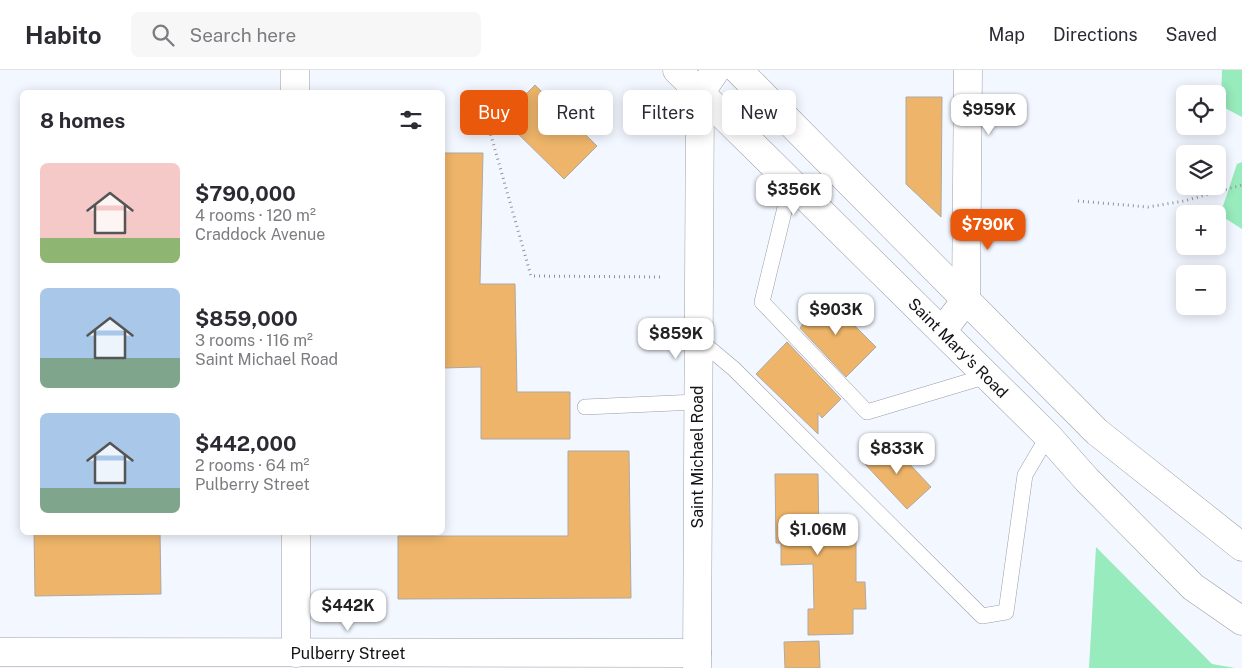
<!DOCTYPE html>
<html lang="en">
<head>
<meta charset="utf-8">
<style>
  body { margin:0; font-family:"Public Sans",sans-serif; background:#f7f7f7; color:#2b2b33; height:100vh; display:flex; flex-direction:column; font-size:19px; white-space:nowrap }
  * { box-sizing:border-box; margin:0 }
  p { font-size:16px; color:#7c7c81 }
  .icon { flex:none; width:28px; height:28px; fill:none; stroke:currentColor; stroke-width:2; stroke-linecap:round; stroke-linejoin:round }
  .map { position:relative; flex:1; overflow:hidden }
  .details { position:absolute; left:20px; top:20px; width:425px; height:445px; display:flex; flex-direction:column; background:#fff; border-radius:8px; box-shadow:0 2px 12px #0003 }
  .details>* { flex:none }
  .hud { position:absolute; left:460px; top:20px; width:475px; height:45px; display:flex; gap:10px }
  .controls { position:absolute; left:1176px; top:15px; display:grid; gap:10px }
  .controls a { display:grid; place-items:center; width:50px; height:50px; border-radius:8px; background:#fff; box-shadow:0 2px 12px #0003; font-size:25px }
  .price { position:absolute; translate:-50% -42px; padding:0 11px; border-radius:10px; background:#fff; color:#222; font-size:16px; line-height:32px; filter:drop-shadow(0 1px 2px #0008) }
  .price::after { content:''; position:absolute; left:50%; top:30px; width:15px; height:11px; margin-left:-8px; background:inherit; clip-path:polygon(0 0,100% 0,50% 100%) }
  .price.active { background:#ea580c; color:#fff }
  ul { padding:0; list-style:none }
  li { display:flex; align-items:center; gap:15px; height:125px; padding:0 20px }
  li span { display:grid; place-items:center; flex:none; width:140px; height:100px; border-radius:8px; color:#555 }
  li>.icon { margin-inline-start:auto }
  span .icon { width:60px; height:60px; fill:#fffc; stroke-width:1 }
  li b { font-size:21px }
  h2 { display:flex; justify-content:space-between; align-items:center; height:60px; padding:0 20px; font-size:21px }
  .chip { padding:0 18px; border-radius:8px; background:#fff; box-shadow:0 2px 12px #0003; font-size:18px; line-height:45px }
  .chip.active { background:#ea580c; color:#fff }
  header { display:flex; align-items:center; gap:30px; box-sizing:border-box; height:70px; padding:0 25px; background:#fff; border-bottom:1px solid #e1e1e2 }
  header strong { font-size:24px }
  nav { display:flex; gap:28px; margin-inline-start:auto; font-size:18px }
  .search { width:350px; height:45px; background:#f7f7f7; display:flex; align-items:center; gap:12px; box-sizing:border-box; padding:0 18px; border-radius:8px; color:#7c7c81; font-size:19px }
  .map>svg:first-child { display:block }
</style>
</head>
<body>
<header>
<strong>Habito</strong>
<div class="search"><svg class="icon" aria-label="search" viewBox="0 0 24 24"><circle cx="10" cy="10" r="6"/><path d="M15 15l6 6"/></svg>Search here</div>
<nav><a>Map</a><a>Directions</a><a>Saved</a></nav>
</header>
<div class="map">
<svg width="1242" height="598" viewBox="0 0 1242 598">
  <rect width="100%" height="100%" fill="#f3f7ff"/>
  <!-- green -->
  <g fill="#97ebbc">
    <path d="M1222 0H1242V47L1221 36Z"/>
    <path d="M1242 92V159L1220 145 1237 94Z"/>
    <path d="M1096 477 1212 594 1235 598H1089Z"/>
  </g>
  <!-- building -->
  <g fill="#eeb56a" stroke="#aea8a1">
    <path d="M535 15 597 76 564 109 502 48Z"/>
    <path d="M906 27H942L941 147 906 114Z"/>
    <path d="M442 83H483L480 214H515L517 322H570V369H481V297L442 298Z"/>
    <path d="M825 226 876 277 846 307 800 258 803 254 800 250Z"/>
    <path d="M787 272 841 329 822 348 818 343V364L756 304Z"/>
    <path d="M888 371 931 417 907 439 864 393Z"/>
    <path d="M568 381H629L631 528 398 529V466H568Z"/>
    <path d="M775 404H818L819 470 856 469V512H865L866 539H853V564L808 565V539H814L813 494 781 495V473H776Z"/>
    <path d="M34 462H160L161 524 35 526Z"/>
    <path d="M819 571 820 598H785L784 572Z"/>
  </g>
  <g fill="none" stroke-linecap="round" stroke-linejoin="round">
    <defs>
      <g id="service">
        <path d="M791 113 762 232 867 342 987 306"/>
        <path d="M697 268 734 299 982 546 1006 542 1025 405 1048 366"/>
        <path d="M585 337 697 332"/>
      </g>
      <g id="minor">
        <path d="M295 0V22"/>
        <path d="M942 261 966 230 968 0"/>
        <path d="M296 462V583"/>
        <path d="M0 582 697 583"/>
        <path d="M697 598 700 23 716 0"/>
      </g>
      <g id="secondary">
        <path d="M677 0 1048 366 1087 410 1193 517 1242 551"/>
        <path d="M738 0 1097 362 1242 477"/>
      </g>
    </defs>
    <!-- service casing -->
    <use href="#service" stroke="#9b9ea5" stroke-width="16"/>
    <!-- minor casing -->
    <use href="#minor" stroke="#9b9ea5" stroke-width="29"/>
    <!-- secondary casing -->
    <use href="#secondary" stroke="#9b9ea5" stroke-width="29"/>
    <!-- path -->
    <g stroke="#91949a" stroke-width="3" stroke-dasharray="1 4" stroke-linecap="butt">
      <path d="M488 55 531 206 661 207"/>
      <path d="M1078 131 1148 137 1184 131 1242 115"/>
    </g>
    <!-- service -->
    <use href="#service" stroke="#fff" stroke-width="15"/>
    <!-- minor -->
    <use href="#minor" stroke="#fff" stroke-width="28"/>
    <!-- secondary -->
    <use href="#secondary" stroke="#fff" stroke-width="28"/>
  </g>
  <g text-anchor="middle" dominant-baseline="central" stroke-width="4.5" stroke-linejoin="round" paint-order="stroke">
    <!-- street labels -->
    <g font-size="16" fill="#111215" stroke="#fff">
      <text transform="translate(958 278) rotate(45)">Saint Mary's Road</text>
      <text transform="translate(697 387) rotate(-90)">Saint Michael Road</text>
      <text x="348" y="583">Pulberry Street</text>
    </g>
  </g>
</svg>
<div class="controls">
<a><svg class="icon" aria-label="locate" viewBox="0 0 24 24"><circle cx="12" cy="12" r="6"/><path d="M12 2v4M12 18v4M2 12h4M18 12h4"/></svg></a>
<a><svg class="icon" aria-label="layers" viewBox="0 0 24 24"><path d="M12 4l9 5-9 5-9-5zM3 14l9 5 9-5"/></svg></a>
<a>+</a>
<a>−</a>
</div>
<b class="price" style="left:989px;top:66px">$959K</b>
<b class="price" style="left:794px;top:146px">$356K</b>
<b class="price active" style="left:988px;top:181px">$790K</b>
<b class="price" style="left:836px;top:266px">$903K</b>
<b class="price" style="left:676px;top:290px">$859K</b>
<b class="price" style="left:897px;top:405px">$833K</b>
<b class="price" style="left:818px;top:486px">$1.06M</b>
<b class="price" style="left:348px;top:562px">$442K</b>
<div class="hud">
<a class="chip active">Buy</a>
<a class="chip">Rent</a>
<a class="chip">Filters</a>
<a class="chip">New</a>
</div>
<section class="details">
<h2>8 homes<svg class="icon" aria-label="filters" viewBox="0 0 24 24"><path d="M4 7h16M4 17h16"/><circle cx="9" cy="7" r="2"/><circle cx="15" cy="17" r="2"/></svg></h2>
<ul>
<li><span style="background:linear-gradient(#f6c9c9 75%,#8fb573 0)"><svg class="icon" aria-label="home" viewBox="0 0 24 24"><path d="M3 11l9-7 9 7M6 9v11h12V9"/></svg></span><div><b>$790,000</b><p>4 rooms · 120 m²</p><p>Craddock Avenue</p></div></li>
<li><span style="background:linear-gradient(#a9c7e8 70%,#7fa58c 0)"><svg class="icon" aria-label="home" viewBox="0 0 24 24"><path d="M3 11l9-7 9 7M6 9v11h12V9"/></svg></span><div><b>$859,000</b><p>3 rooms · 116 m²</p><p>Saint Michael Road</p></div></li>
<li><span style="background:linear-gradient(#a9c7e8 75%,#7fa58c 0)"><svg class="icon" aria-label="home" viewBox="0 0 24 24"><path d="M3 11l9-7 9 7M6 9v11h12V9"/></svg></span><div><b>$442,000</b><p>2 rooms · 64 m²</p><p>Pulberry Street</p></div></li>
</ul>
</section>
</div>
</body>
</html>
